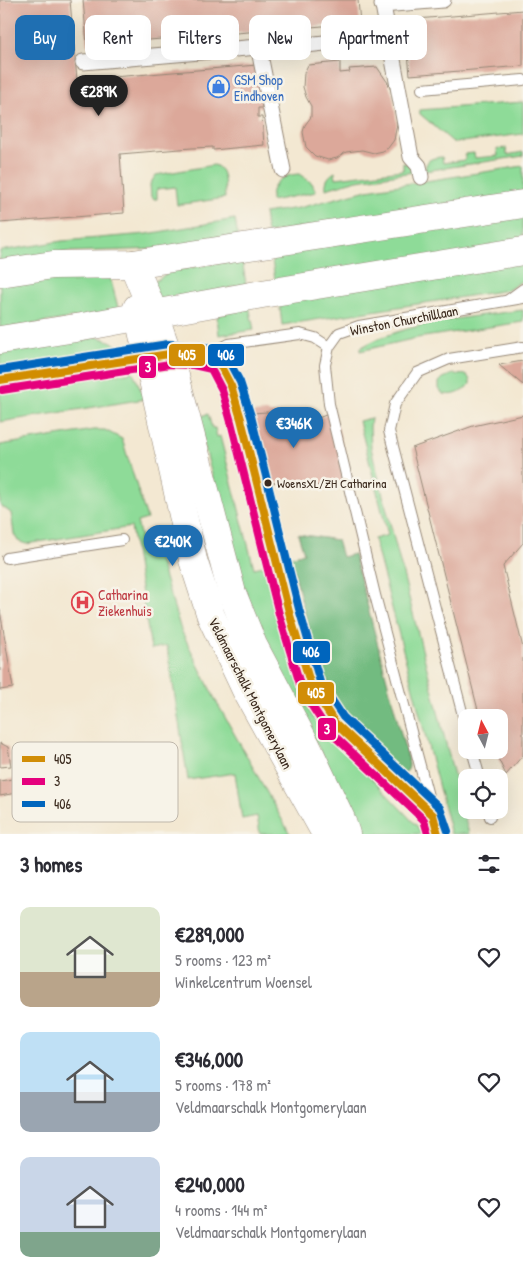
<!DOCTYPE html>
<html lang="en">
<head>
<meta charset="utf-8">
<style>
  body { margin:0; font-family:"Patrick Hand",sans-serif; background:#f7f7f7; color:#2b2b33; height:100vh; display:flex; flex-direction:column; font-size:19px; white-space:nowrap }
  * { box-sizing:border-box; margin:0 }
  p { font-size:16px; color:#7c7c81 }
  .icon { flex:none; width:28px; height:28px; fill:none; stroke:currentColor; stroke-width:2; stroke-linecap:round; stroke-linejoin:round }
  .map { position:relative; height:834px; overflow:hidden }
  .side { display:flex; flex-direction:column; background:#fff; flex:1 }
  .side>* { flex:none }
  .hud { position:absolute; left:15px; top:15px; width:494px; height:45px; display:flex; gap:10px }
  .needle { width:32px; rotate:353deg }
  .tools { position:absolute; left:458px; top:709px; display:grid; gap:10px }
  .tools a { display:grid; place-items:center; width:50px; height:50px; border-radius:10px; background:#fff; box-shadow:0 5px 20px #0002; font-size:25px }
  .price { position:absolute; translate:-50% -42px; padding:0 11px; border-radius:18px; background:#1f6fb2; color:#fff; font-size:16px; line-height:32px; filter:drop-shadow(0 1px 2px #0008) }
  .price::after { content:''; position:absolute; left:50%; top:30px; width:15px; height:11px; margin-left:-8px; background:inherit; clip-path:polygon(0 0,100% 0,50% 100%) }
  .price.active { background:#222; color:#fff }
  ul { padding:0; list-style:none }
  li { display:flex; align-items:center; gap:15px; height:125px; padding:0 20px }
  li span { display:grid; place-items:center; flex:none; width:140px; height:100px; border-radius:10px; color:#555 }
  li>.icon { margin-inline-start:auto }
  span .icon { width:60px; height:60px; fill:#fffc; stroke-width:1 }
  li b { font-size:21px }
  h2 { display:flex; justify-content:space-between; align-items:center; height:60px; padding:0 20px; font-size:21px }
  .chip { padding:0 18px; border-radius:10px; background:#fff; box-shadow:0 5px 20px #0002; font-size:18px; line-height:45px }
  .chip.active { background:#1f6fb2; color:#fff }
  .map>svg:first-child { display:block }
</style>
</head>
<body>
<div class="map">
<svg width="523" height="834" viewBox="0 0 523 834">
  <rect width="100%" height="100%" fill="#f7f3e8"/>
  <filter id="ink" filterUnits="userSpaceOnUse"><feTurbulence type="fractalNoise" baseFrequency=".02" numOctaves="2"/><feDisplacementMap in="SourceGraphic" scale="10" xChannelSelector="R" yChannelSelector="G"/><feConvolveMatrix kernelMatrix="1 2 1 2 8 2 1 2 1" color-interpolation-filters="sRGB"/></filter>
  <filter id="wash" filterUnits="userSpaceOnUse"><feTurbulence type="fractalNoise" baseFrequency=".0096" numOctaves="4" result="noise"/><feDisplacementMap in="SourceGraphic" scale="20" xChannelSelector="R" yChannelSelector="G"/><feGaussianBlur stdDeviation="1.12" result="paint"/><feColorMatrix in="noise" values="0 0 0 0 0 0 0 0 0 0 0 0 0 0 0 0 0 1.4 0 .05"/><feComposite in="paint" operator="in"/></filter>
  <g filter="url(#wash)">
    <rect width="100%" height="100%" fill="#f3e8d2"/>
    <!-- green -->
    <g fill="#8edb98" stroke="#64825b">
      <path d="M523 102V134L454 143 420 114 419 110Z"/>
      <path d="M506 148 507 155 523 152V156L425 171C426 159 431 158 442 157L443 163 465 160V154L474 153 475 158 498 156 497 149Z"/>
      <path d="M403 163 409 164 414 172 357 180 326 189C325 181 328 176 335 172L336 178 403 170Z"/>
      <path d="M214 165C227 169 224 186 225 198L177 205 175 187 157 189V199H154L151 197 150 184 156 175Z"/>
      <path d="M523 166V193L267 233 264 213 299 208 367 190Z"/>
      <path d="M299 174 312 183 316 192 271 201C270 183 282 175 299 174Z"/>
      <path d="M523 214V246L276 286 271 254Z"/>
      <path d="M235 219 238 238 158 249 68 252 0 262V251L62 241 147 234Z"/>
      <path d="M523 257V280L508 290 282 325 279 300Z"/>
      <path d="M242 259 246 284 159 304 154 282 171 271Z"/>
      <path d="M71 273 110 277 119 311 0 329V284Z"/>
      <path d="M249 306 254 330 219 335 217 316Z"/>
      <path d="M523 310V322L417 338 360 351V348C404 322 472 317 523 310Z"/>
      <path d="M98 337 112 342 118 347V350L0 369V351Z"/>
      <path d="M133 372 145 399 0 422V391Z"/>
      <path d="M453 374 467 375 470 380V384C461 393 455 396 443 394L439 389V382L443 378Z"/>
      <path d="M208 414 212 428H215L217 437 220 436 254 568 269 565 300 688 306 705 313 717 417 826 422 834H360L352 810 278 672 241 587 197 417Z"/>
      <path d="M371 418 370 427 371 448 469 834H451L374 539 388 535 359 421Z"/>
      <path d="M94 430H105L122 439 147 519 137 522 142 542 153 539 181 630 216 701 290 834H260L257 816 242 819 235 773 188 780 167 646 151 649 131 527 26 544 18 541 14 534 11 513 0 505V445Z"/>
    </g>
    <!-- forest -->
    <path fill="#72bb80" stroke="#56724f" d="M298 534 337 540 342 557 354 554 409 764C409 770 407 772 402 774L398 771C379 752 359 734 344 712 314 666 305 609 290 557L304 553Z"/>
    <g id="blocks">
      <!-- building -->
      <g fill="#dca89a">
        <path d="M0 0H70L77 80 257 65 262 108H258V117H262L264 145 213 150V147L192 148 120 154 124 213 0 223Z"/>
        <path d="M83 0H358L360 23 87 45Z"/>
        <path d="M523 10V66L410 75 405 20Z"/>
        <path d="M340 62V73L350 72 349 69 377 67 388 83 393 96 397 124 394 140 388 148 383 151 374 153 362 150 346 152 337 158 328 160 315 156 306 147 303 132 305 125 311 117V106L306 97 303 87 304 73 308 65Z"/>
        <path d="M523 361V385L499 365Z"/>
        <path d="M267 412 310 421 334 412 351 479 328 487 284 481 255 486 237 414Z"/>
        <path d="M523 415V543L503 566 523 648V755L506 775 494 750H499V718H480L412 448 473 426Z"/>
        <path d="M0 610 13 688 0 690Z"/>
        <path d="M0 743 8 747 11 766 0 767Z"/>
        <path d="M25 777 27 791 0 796V781Z"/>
      </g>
    </g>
  </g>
  <g filter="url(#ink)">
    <use href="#blocks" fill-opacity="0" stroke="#978978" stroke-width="1"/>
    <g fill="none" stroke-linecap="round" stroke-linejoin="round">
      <defs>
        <g id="service">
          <path d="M422 89 523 80"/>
          <path d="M508 300 523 289"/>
          <path d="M170 354C187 354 202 355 218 361L231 386 241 419 289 612 311 686 335 723 433 815"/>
          <path d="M206 356 229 344 300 334 315 338 329 347"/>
          <path d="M0 380 148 357"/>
          <path d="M7 558 122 540"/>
          <path d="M466 727 389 431 395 404 417 373 449 359 523 347"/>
          <path d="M472 750 480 778"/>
          <path d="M488 810 490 817"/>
          <path d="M438 834 375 595 329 404 325 365 329 347 339 333 359 326 523 298"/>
        </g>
        <g id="pedestrian">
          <path d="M382 0 411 157 419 166 421 177"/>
          <path d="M382 5 443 0"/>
          <path d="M259 50 283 170"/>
          <path d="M83 62 258 47 259 50 390 36"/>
        </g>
        <g id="secondary">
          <path d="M133 264 154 314 174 372 232 593 253 645 306 745 341 819 346 834"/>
          <path d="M0 273 53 265 133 264 523 204"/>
          <path d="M137 308 193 560 211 616 246 690 326 834"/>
          <path d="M0 340 82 327 262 294 523 251"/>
        </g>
      </defs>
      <!-- service casing -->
      <use href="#service" stroke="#978978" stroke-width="12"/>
      <!-- pedestrian casing -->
      <use href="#pedestrian" stroke="#978978" stroke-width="17"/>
      <!-- secondary casing -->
      <use href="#secondary" stroke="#978978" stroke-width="29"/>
      <!-- service -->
      <use href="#service" stroke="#fff" stroke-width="10"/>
      <!-- pedestrian -->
      <use href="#pedestrian" stroke="#fff" stroke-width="15"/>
      <!-- secondary -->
      <use href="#secondary" stroke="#fff" stroke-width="28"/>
      <defs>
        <path id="bus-1" d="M0 380 169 354 194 355 218 361 231 386 241 419 289 612 311 686 335 723 433 815 438 834"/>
        <path id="bus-2" d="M2 390 170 364 193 365 211 369 222 390 231 422 279 614 302 691 327 729 424 820 428 834"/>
        <path id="bus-3" d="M0 370 168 344 202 346 225 354 240 382 251 416 299 609 320 682 343 717 440 808 448 831"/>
      </defs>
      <!-- bus-1 casing -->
      <use href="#bus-1" stroke="#f7f3e8" stroke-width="11"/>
      <!-- bus-2 casing -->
      <use href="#bus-2" stroke="#f7f3e8" stroke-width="11"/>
      <!-- bus-3 casing -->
      <use href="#bus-3" stroke="#f7f3e8" stroke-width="11"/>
      <!-- bus-1 -->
      <use href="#bus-1" stroke="#d18d06" stroke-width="8"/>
      <!-- bus-2 -->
      <use href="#bus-2" stroke="#e5007d" stroke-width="8"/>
      <!-- bus-3 -->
      <use href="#bus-3" stroke="#0065bd" stroke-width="8"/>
    </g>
  </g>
  <!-- icons -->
  <defs>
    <symbol id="shop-ring" viewBox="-11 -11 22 22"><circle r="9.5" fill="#f7f3e8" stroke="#3f7fe0" stroke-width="1.5"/><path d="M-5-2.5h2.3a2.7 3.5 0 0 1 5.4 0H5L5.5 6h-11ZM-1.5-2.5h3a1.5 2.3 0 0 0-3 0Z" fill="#3f7fe0"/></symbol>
    <symbol id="hospital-ring" viewBox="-11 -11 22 22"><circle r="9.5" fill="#f7f3e8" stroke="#e0444e" stroke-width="1.5"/><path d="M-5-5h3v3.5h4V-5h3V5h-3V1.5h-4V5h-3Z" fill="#e0444e"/></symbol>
  </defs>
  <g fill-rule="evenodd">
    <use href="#shop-ring" x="206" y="74" width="25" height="25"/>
    <use href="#hospital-ring" x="70" y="590" width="25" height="25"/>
  </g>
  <!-- markers -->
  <circle fill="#3b2a1e" stroke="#f7f3e8" stroke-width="2" cx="268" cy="483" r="4.5"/>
  <g text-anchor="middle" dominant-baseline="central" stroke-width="5" stroke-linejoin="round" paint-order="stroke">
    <!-- bus labels -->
    <g font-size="13" fill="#3b2a1e" stroke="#f7f3e8" text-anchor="start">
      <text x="277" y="483">WoensXL/ZH Catharina</text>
    </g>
    <!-- shop labels -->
    <g font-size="14" fill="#366cbe" stroke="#f7f3e8" text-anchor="start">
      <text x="234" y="79">GSM Shop<tspan x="234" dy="16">Eindhoven</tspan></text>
    </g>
    <!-- street labels -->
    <g font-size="14" fill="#3b2a1e" stroke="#f7f3e8">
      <text transform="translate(404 320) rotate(-11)">Winston Churchilllaan</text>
      <text transform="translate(251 693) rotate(63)">Veldmaarschalk Montgomerylaan</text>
    </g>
    <!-- health labels -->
    <g font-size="14" fill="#be3a42" stroke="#f7f3e8" text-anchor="start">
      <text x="98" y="594">Catharina<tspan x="98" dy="16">Ziekenhuis</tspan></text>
    </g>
  </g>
  <!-- legend -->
  <rect x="12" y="742" width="166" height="80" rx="8" fill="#f7f3e8" stroke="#bfb7ab" stroke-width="1"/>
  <rect x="22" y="756" width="23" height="6" fill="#d18d06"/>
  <rect x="22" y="778" width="23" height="7" fill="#e5007d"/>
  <rect x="22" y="801" width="23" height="6" fill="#0065bd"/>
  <g font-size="14" fill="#3b2a1e">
    <text x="54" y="764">405</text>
    <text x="54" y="786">3</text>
    <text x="54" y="809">406</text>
  </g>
  <g stroke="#f7f3e8" stroke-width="2">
    <rect x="168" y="343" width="38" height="24" rx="5" fill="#d18d06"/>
    <rect x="207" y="343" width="38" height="24" rx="5" fill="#0065bd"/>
    <rect x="138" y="355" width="19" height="24" rx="5" fill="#e5007d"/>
    <rect x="292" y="640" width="39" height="24" rx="5" fill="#0065bd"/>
    <rect x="297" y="681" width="38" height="24" rx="5" fill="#d18d06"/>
    <rect x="317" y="717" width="20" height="24" rx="5" fill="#e5007d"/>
  </g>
  <g font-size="14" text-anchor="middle" font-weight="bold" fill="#fff">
    <text x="187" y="360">405</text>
    <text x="226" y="360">406</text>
    <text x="148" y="372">3</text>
    <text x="311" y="657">406</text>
    <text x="316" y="698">405</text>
    <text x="327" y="734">3</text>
  </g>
</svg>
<div class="tools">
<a><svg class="needle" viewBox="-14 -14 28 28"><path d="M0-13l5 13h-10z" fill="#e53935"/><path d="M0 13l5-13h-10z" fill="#7c7c81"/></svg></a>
<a><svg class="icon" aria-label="locate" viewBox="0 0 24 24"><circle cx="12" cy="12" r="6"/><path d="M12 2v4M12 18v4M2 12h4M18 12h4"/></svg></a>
</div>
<b class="price active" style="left:99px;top:117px">€289K</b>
<b class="price" style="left:294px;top:449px">€346K</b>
<b class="price" style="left:173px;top:567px">€240K</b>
<div class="hud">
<a class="chip active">Buy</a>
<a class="chip">Rent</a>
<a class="chip">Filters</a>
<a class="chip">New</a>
<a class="chip">Apartment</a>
</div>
</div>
<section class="side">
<h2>3 homes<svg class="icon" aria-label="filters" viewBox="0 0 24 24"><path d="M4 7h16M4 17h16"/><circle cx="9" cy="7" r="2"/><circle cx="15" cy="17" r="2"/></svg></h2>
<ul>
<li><span style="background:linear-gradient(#dfe7d0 65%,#b9a48a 0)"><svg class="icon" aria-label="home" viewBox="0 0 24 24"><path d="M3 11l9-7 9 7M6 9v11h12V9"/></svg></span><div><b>€289,000</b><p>5 rooms · 123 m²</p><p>Winkelcentrum Woensel</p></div><svg class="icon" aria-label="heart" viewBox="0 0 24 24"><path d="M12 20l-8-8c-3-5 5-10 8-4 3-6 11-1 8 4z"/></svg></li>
<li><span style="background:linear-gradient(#bfe0f5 60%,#9aa5b1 0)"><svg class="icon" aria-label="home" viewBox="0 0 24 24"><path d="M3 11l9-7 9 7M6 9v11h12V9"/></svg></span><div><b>€346,000</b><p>5 rooms · 178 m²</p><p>Veldmaarschalk Montgomerylaan</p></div><svg class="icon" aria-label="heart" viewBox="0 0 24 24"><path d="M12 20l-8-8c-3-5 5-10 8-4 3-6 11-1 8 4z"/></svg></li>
<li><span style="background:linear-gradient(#c9d6e8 75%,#7fa58c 0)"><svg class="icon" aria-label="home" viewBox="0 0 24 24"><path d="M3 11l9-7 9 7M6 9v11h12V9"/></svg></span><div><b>€240,000</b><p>4 rooms · 144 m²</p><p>Veldmaarschalk Montgomerylaan</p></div><svg class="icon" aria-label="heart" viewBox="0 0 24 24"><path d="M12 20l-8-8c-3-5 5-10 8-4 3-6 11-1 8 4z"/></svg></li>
</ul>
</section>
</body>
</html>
